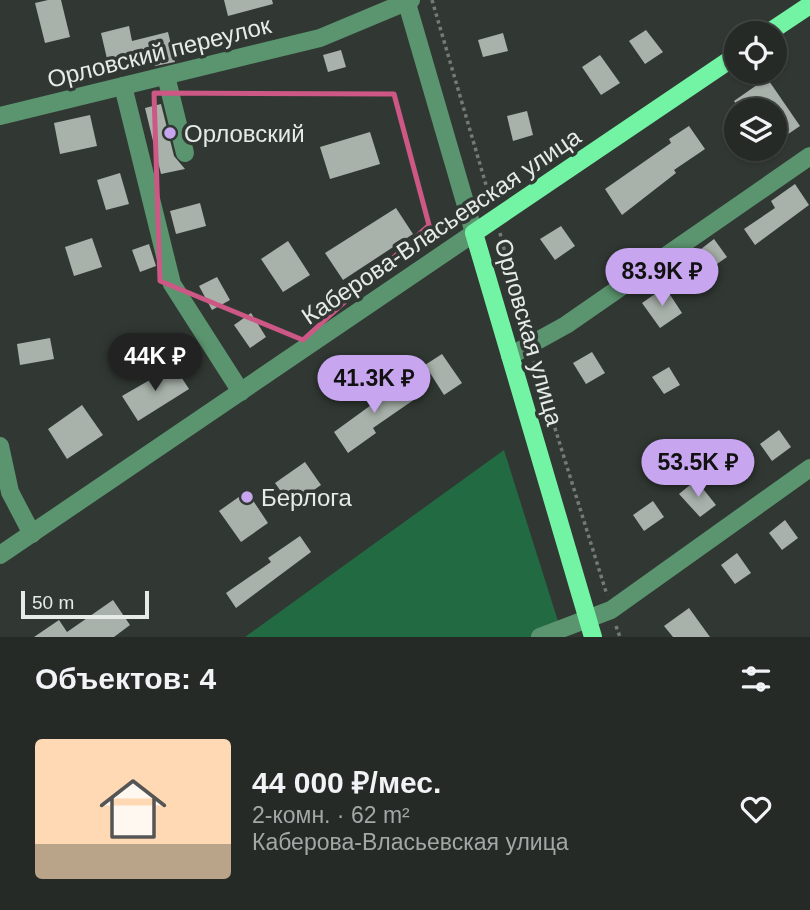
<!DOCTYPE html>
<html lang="ru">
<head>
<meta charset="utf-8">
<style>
  body { margin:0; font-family:Arial,sans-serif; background:#313632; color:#f1f3f6; height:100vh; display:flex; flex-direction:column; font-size:26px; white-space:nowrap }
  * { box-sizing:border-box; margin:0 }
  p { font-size:23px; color:#a3a7a7 }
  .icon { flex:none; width:38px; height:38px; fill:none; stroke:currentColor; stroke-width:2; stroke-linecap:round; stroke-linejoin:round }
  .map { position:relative; height:637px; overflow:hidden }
  .panel { display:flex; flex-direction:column; background:#252a26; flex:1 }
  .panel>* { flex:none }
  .tools { position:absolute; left:724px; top:21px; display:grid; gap:14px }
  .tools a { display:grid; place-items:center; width:63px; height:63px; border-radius:50%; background:#252a26; box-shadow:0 2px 5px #0004,0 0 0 2px #424643; font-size:35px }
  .scale { position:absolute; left:21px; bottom:18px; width:128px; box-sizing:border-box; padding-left:7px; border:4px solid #e6ebe7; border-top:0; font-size:19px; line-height:24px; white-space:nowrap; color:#e6ebe7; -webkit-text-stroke:5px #313833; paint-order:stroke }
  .price { position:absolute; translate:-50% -60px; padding:0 16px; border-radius:24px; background:#c7a6ef; color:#111; font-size:23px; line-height:46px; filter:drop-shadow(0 2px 4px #0008) }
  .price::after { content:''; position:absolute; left:50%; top:42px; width:21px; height:16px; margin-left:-10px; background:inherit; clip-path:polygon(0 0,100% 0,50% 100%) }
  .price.active { background:#222; color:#fff }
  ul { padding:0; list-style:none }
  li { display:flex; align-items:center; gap:21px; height:175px; padding:0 35px }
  li span { display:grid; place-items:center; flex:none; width:196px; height:140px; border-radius:7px; color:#555 }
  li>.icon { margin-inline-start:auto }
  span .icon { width:84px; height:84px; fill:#fffc; stroke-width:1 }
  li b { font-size:30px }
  h2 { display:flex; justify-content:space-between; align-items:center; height:84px; padding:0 35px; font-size:30px }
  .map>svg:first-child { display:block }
</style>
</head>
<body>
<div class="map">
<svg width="810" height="637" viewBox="0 0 810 637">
  <rect width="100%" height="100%" fill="#313833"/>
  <!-- green -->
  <path fill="#226a41" d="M504 450 563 637H245Z"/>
  <!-- building -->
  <g fill="#a8b1aa">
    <path d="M48 0H61L70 37 45 43 35 3Z"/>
    <path d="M224 0H272L273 4 228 16Z"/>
    <path d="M129 26 132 41 168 32 175 62 155 66 152 52 108 63 101 33Z"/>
    <path d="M646 30 663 52 645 64 629 41Z"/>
    <path d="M503 33 508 51 483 57 478 40Z"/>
    <path d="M341 50 346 67 328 72 323 55Z"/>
    <path d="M600 55 620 83 601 95 582 67Z"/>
    <path d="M767 78 800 126 775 143V110H740L734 101Z"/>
    <path d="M161 104 174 156 185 169 161 174 145 108Z"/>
    <path d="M527 111 533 135 513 141 507 116Z"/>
    <path d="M90 115 97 146 60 154 54 123Z"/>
    <path d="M689 126 705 149 674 170 676 173 622 215 605 189 671 143 669 139Z"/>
    <path d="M370 132 380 164 330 179 320 147Z"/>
    <path d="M120 173 129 204 106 210 97 180Z"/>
    <path d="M795 184 809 205 755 245 744 229 775 208 771 201Z"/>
    <path d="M200 203 206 226 176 234 170 211Z"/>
    <path d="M396 208 413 234 343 280 325 253Z"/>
    <path d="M561 226 575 246 555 260 540 239Z"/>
    <path d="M92 238 102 267 74 276 65 247Z"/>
    <path d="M714 239 727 257 704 273 692 256Z"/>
    <path d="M288 241 310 275 283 292 261 259Z"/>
    <path d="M149 244 156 266 140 272 132 250Z"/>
    <path d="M217 277 230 300 212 310 199 286Z"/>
    <path d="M665 287 682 313 660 328 642 303Z"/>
    <path d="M251 313 266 337 250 348 234 325Z"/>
    <path d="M50 338 54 359 20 365 17 344Z"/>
    <path d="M592 352 605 373 586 384 573 363Z"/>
    <path d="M442 354 462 383 444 395 425 365Z"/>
    <path d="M174 366 189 389 138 421 122 396Z"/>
    <path d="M669 367 680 385 664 394 652 377Z"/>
    <path d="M401 378 415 399 373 428 376 433 348 453 334 432 378 400 375 396Z"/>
    <path d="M82 405 103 435 67 459 48 429Z"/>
    <path d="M779 430 791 447 772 461 760 444Z"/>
    <path d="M305 462 321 485 291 506 275 483Z"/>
    <path d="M696 480 716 505 700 517 679 494Z"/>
    <path d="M243 494 250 496 268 523 241 542 219 511Z"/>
    <path d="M653 501 664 517 644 531 633 515Z"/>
    <path d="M785 520 798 538 782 550 769 533Z"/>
    <path d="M300 536 311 552 236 608 226 593 271 562 268 558Z"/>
    <path d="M737 553 751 573 735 584 721 565Z"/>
    <path d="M113 600 130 625 114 637H34L59 620 67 632Z"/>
    <path d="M689 608 710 637H673L664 626Z"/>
  </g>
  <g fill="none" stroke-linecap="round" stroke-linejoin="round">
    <!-- path -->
    <g stroke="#747b76" stroke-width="3.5" stroke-dasharray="3.5 3.5" stroke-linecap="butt">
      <path d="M432 0 491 202"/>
      <path d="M500 233 525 331"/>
      <path d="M534 361 607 595"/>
      <path d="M616 626 620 637"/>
    </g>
    <!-- minor -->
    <g stroke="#5b956f" stroke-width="18">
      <path d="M166 76 185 153"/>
      <path d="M123 86 172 284 241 392"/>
      <path d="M0 116 320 38 411 0"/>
      <path d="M510 356 566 325 810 156"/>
      <path d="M0 446 10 492 32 534"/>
      <path d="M0 555 474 233 406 0"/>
      <path d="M540 637 611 610 810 468"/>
    </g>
    <!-- major -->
    <g stroke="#73f4a5" stroke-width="18">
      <path d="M768 33 810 5"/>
      <path d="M593 637 474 233 737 55"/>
    </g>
  </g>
  <!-- marked area -->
  <path fill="none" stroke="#cd5785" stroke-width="5" stroke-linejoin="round" d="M154 93 394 94 429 225 303 340 160 281Z"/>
  <!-- markers -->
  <g fill="#c7a6ef" stroke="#313833" stroke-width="2.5">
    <circle cx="170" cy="133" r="7"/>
    <circle cx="247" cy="497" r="7"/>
  </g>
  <g text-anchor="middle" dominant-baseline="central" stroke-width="7" stroke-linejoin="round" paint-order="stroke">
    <!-- street labels -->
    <g font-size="24" fill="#e6ebe7" stroke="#313833">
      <text transform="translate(159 52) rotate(-14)">Орловский переулок</text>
      <text transform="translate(441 226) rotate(-34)">Каберова-Власьевская улица</text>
      <text transform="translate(529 332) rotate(74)">Орловская улица</text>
    </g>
    <!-- poi labels -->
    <g font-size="24" fill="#e6ebe7" stroke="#313833" text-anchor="start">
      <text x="184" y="133">Орловский</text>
      <text x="261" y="497">Берлога</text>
    </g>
  </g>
</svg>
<div class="tools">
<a><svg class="icon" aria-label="locate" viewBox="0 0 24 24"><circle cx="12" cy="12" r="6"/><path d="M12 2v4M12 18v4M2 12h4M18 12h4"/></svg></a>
<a><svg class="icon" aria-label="layers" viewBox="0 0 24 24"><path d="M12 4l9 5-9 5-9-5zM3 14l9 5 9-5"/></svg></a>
</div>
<div class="scale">50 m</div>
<b class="price" style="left:662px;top:308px">83.9K ₽</b>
<b class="price active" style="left:155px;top:393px">44K ₽</b>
<b class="price" style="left:374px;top:415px">41.3K ₽</b>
<b class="price" style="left:698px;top:499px">53.5K ₽</b>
</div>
<section class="panel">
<h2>Объектов: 4<svg class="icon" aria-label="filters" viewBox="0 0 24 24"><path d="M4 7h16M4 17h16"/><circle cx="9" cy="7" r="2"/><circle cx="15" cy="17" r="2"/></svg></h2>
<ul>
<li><span style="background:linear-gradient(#ffd9b3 75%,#b9a48a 0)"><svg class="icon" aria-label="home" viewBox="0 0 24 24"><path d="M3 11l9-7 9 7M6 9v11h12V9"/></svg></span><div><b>44 000 ₽/мес.</b><p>2-комн. · 62 m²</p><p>Каберова-Власьевская улица</p></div><svg class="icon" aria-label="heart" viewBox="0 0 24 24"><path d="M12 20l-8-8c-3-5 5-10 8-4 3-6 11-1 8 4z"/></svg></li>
</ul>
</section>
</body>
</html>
